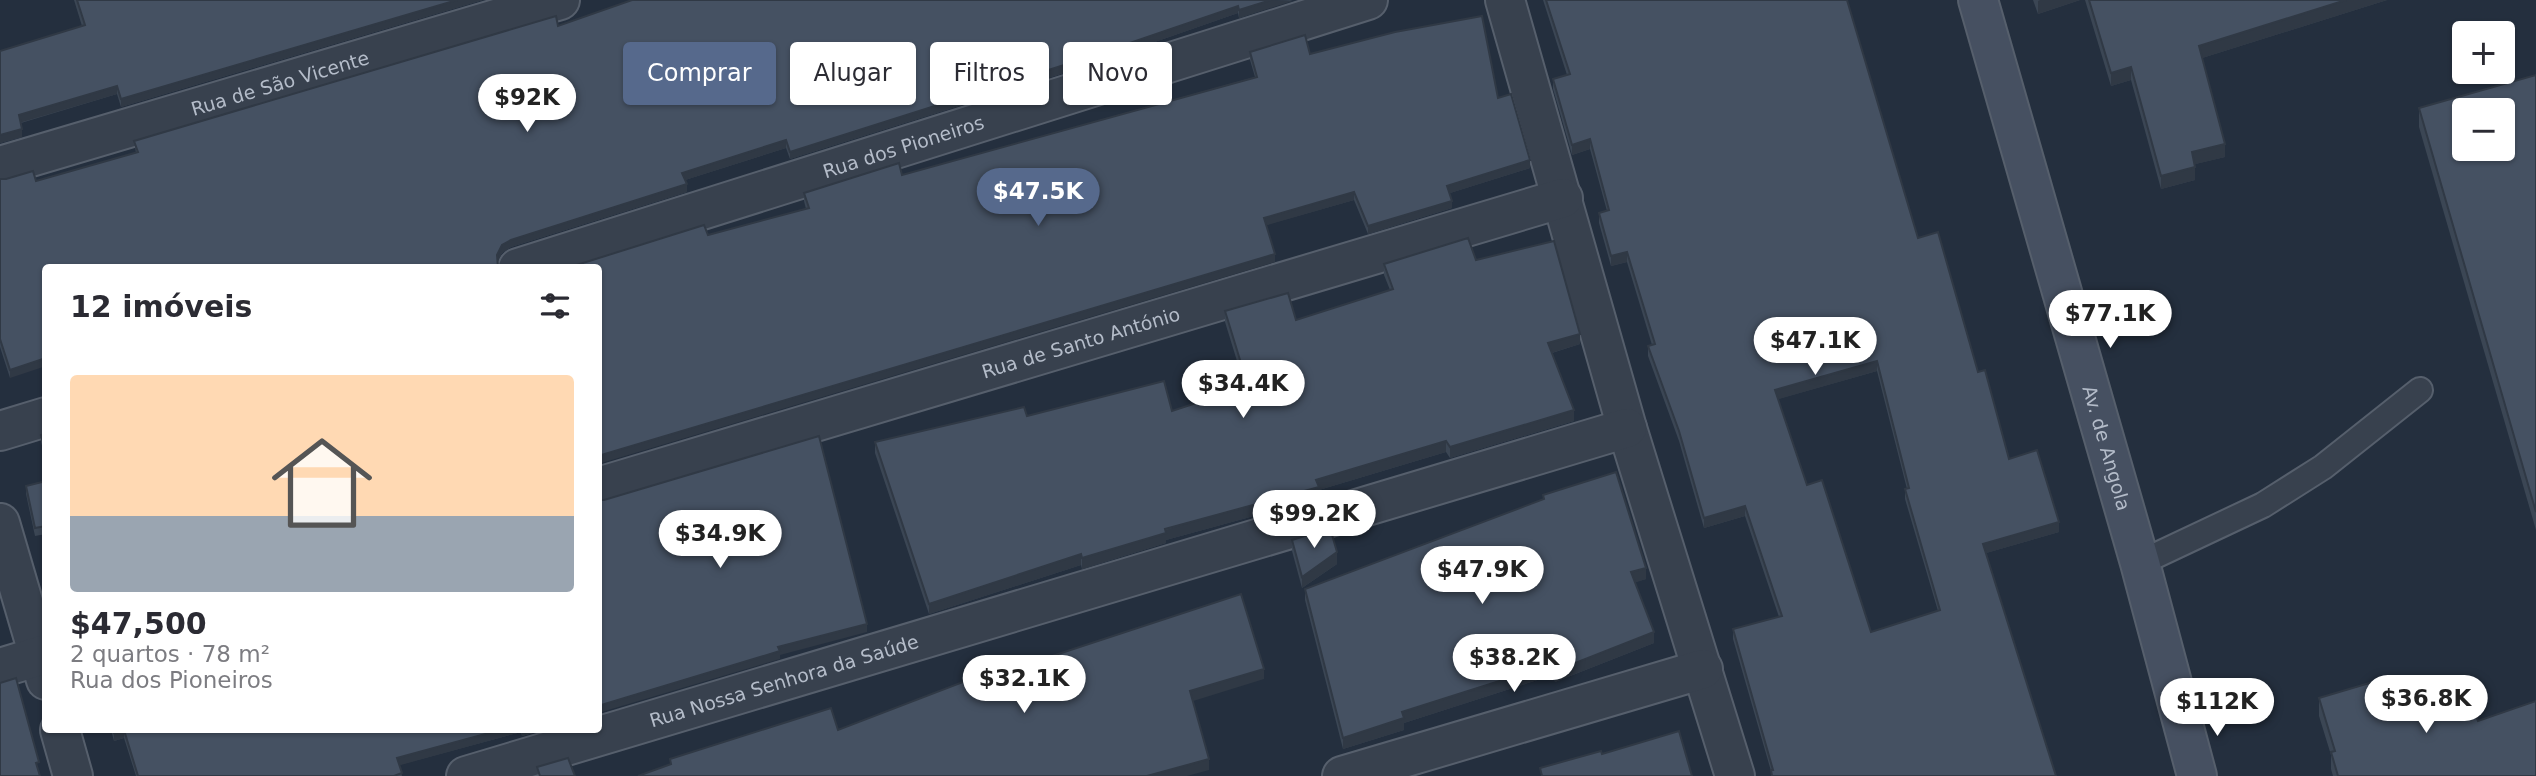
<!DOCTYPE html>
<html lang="pt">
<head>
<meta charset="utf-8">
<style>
  body { margin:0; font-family:"DejaVu Sans",sans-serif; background:#f7f7f7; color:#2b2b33; height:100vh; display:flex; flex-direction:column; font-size:26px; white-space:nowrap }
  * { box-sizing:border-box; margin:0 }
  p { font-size:23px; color:#7c7c81 }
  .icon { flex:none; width:38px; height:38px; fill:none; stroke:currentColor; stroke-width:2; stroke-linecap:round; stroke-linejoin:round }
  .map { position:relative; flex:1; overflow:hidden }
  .details { position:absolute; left:42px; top:264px; width:560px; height:469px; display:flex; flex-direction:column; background:#fff; border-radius:7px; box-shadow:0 2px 5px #0004 }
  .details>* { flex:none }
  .hud { position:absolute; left:623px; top:42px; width:665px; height:63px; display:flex; gap:14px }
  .buttons { position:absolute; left:2452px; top:21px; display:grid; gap:14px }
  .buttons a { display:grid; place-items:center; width:63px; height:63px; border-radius:7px; background:#fff; box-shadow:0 2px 5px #0004; font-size:35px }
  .price { position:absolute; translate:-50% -60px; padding:0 16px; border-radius:24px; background:#fff; color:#222; font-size:23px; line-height:46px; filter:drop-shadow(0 2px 4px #0008) }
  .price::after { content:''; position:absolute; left:50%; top:42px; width:21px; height:16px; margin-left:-10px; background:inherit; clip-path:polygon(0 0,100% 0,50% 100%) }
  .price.selected { background:#56698c; color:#fff }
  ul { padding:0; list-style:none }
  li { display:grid; align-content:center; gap:14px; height:371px; padding:0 28px }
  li+li { border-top:2px solid #e1e1e2 }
  li span { display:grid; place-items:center; height:217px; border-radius:7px; color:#555 }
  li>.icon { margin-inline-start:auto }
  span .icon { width:126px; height:126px; fill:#fffc; stroke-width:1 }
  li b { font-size:30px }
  h2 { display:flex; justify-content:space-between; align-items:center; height:84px; padding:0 28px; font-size:30px }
  .chip { padding:0 24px; border-radius:7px; background:#fff; box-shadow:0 2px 5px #0004; font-size:24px; line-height:63px }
  .chip.selected { background:#56698c; color:#fff }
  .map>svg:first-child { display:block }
</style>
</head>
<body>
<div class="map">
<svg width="2536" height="776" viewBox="0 0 2536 776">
  <rect width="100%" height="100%" fill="#242f3e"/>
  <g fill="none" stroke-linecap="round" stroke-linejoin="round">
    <defs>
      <path id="lane" d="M2140 563 2263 505 2323 467 2420 390"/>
      <g id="street">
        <path d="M1505 0 1627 428 1735 776"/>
        <path id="s1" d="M0 166 560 0"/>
        <path id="s2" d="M518 268 1368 0"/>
        <path d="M0 431 46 417"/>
        <path id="s3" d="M598 487 1563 198"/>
        <path d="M0 523 46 680"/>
        <path d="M0 668 46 654"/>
        <path d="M60 730 73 776"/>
        <path id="s4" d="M466 776 1627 428"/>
        <path d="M1342 776 1703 669"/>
      </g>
      <g id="secondary">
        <path id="s5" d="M1978 0 2140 563 2197 776"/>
      </g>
    </defs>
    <!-- lane casing -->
    <use href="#lane" stroke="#565f6c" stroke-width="28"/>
    <!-- street casing -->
    <use href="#street" stroke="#565f6c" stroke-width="42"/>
    <!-- secondary casing -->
    <use href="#secondary" stroke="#565f6c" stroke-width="42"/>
    <!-- lane -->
    <use href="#lane" stroke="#38414e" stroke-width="24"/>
    <!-- street -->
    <use href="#street" stroke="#38414e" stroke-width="38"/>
    <!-- secondary -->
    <use href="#secondary" stroke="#465061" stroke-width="38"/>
  </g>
  <!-- wall -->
  <g fill="#3b4654" fill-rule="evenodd">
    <path d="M74 0H483L121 107 117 94 21 123 22 137 0 143V51L82 26Z"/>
    <path d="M1293 0 1239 18 1238 13 1083 67 790 159 786 148 685 180 687 192 511 247 502 253 497 262 46 268 10 378 0 347V179L36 181 136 153 134 141 558 26Z"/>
    <path d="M1543 0H1847L1918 238 1978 372 2009 459 2059 532 1986 553 2056 776H1771V771L1733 639V629L1779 617 1745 516 1704 528 1679 441 1648 356V346L1652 345 1627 262 1611 266 1599 223V213L1607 211 1590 149 1572 155 1553 89V79L1567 75ZM1877 371 1907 489H1905V499L1938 611 1871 632 1807 485 1778 399Z"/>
    <path d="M2033 0H2080L2038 14Z"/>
    <path d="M2085 0H2387L2202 58 2225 157 2195 164V180L2161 189 2131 80 2111 86Z"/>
    <path d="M1250 52 1310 54 1498 98 1530 168 1450 193 1452 208 1368 234 1354 200 1266 225 1275 262 708 235 806 209 804 201V193L902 175 1255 77 1250 60Z"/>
    <path d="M2536 75V530L2419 127V108Z"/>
    <path d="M1476 260 1580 344 1552 353 1574 421 1450 458 1446 452 1319 490V498L1166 540V543L1082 569 1081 565 929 614 875 453V442L1027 416 1172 411 1245 387 1225 322V311L1296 320 1390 290 1384 275V264Z"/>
    <path d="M46 433V460L41 442V435Z"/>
    <path d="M46 481V534L35 536 26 494V486Z"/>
    <path d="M1543 495 1646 579 1635 582 1654 643 1555 682 1553 675 1404 723V730L1343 749 1305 600V589L1543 500Z"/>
    <path d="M1292 540 1337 564 1302 588 1292 551Z"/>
    <path d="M2319 698 2402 706 2478 721 2536 776H2333L2331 769V755L2319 716Z"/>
    <path d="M111 730H544L522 736 521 732 399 765 402 776H136L124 738 114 741Z"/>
  </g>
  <!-- shaded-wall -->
  <g fill="#303945">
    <path d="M457 0H483L121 107V99Z"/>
    <path d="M1271 0 1293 1 1239 18V10Z"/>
    <path d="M2040 0H2080L2038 14V1Z"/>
    <path d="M2346 0H2387L2199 59V46Z"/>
    <path d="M1238 6V13L1083 67 790 159V152Z"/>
    <path d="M2131 67V80L2111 86V73Z"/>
    <path d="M117 86V94L19 123V115Z"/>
    <path d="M22 129V137L0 143V135Z"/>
    <path d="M1590 139V149L1572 155V145Z"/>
    <path d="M786 140V148L682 181V173Z"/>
    <path d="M2225 144V157L2192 165V152Z"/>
    <path d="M1530 160V168L1447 194V186Z"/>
    <path d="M2195 167V180L2161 189V176Z"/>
    <path d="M687 184V192L511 247 502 253 497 263V255L502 245 511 240Z"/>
    <path d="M1354 192V200L1264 226V218Z"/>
    <path d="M1452 201V208L1368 234V226Z"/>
    <path d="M1627 252V262L1611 266V256Z"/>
    <path d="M1275 254V262L598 464V456Z"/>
    <path d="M1580 334V344L1548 354V343Z"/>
    <path d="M46 358V366L10 378V370Z"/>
    <path d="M1877 361V371L1775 400V390Z"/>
    <path d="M1574 410V421L1450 458V447Z"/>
    <path d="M1446 441V452L1319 490V498L1166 540V543L1082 569V558L1316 480Z"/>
    <path d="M1745 506V516L1704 528V518Z"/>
    <path d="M2059 522V532L1983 554V544Z"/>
    <path d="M1337 552V564L1302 588V577Z"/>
    <path d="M1081 554V565L929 614V604Z"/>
    <path d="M1646 568V579L1631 584V572Z"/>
    <path d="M867 624V632L780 655V659L598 713V706L778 647Z"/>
    <path d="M1654 632V643L1555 682V671Z"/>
    <path d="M1553 664V675L1404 723V730L1343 749V738L1402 712Z"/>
    <path d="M1264 669V679L1190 702V691Z"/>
    <path d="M124 730V738L114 741V733Z"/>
    <path d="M500 730H521V732L397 766V758Z"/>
    <path d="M522 730H544L522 736Z"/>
    <path d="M1209 759V770L1187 776H1147Z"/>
  </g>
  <!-- building -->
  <g fill="#455162" stroke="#303945" stroke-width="2" fill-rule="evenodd">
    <path d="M77 0H457L121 99 117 86 19 115 22 129 0 135V51L85 25Z"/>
    <path d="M632 0H1271L1239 10 1238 6 1083 59 790 152 786 140 682 173 687 184 511 240 502 245 497 255 498 268H46V358L10 370 0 339V179H6L33 171 36 181 138 152 134 141 556 16 558 26Z"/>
    <path d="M1546 0H1847L1918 238 1938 232 1978 372 1985 370 2009 459 2037 450 2059 522 1983 544 2056 776H1772L1771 770H1773L1733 629 1782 616 1745 506 1704 518 1679 431 1648 346 1655 344 1627 252 1611 256 1599 213 1609 210 1590 139 1572 145 1553 79 1570 74ZM1877 361 1909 488 1905 489 1940 610 1871 632 1822 480 1807 485 1775 390Z"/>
    <path d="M2089 0H2346L2199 46 2225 144 2192 152 2195 167 2161 176 2131 67 2111 73Z"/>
    <path d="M1482 16 1498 98 1511 94 1530 160 1447 186 1452 201 1368 226 1354 192 1264 218 1275 254 598 456V268H567L704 225 708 235 809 208 804 193 899 163 902 175 1257 77 1250 52 1305 35 1310 54 1395 32Z"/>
    <path d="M2536 75V512L2419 108ZM2464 110H2502V149H2464Z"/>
    <path d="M1468 238 1476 260 1554 241 1580 334 1548 343 1574 410 1450 447 1446 441 1316 480 1319 487 1165 529 1166 533 1082 558 1081 554 929 604 875 442 1024 407 1027 416 1164 381 1172 411 1248 386 1225 311 1288 293 1296 320 1393 289 1384 264Z"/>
    <path d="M46 433V452L41 435Z"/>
    <path d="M819 436 867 624 778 647 780 651 598 706V500H604Z"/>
    <path d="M1616 472 1646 568 1631 572 1654 632 1555 671 1553 664 1402 712 1404 718 1343 738 1305 589 1544 499 1543 495Z"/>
    <path d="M46 481V526L35 528 26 486Z"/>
    <path d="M1330 528 1337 552 1302 577 1292 540Z"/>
    <path d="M1241 594 1264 669 1190 691 1209 759 1147 776H638L671 764 670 759 831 708 838 730 981 675 982 679Z"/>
    <path d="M2393 676 2402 706 2464 683 2478 721 2536 701V776H2338L2331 752 2335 751 2319 698Z"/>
    <path d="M16 678 39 762 36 763 40 776H0V683Z"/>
    <path d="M113 730H500L397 758 402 773 394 776H138L124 730 114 733Z"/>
    <path d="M1679 731 1692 776H1542L1540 768 1601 751 1602 754Z"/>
    <path d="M568 758 575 776H540L537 767Z"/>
  </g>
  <g text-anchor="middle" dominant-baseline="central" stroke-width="5" stroke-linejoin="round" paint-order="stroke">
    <!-- street labels -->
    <g font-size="19" fill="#b4bcc9" stroke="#1d2633">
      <text stroke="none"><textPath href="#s1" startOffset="292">Rua de São Vicente</textPath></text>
      <text stroke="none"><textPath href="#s2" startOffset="404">Rua dos Pioneiros</textPath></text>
      <text stroke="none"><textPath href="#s3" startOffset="504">Rua de Santo António</textPath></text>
      <text stroke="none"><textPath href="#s5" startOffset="466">Av. de Angola</textPath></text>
      <text stroke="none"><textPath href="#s4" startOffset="332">Rua Nossa Senhora da Saúde</textPath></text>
    </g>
  </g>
</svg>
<div class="buttons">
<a>+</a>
<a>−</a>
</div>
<b class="price" style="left:527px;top:134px">$92K</b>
<b class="price selected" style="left:1038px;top:228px">$47.5K</b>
<b class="price" style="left:2110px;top:350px">$77.1K</b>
<b class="price" style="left:1815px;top:377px">$47.1K</b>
<b class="price" style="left:1243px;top:420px">$34.4K</b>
<b class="price" style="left:1314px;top:550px">$99.2K</b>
<b class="price" style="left:720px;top:570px">$34.9K</b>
<b class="price" style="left:1482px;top:606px">$47.9K</b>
<b class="price" style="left:1514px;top:694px">$38.2K</b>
<b class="price" style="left:1024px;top:715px">$32.1K</b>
<b class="price" style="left:2426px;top:735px">$36.8K</b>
<b class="price" style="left:2217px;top:738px">$112K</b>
<div class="hud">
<a class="chip selected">Comprar</a>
<a class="chip">Alugar</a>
<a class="chip">Filtros</a>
<a class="chip">Novo</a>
</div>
<section class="details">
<h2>12 imóveis<svg class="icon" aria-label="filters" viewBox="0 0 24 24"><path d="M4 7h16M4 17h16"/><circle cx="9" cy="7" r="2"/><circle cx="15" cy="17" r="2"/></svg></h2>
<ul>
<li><span style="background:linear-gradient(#ffd9b3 65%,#9aa5b1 0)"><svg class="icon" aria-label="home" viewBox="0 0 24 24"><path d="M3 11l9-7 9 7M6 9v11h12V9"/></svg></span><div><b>$47,500</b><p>2 quartos · 78 m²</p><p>Rua dos Pioneiros</p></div></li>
</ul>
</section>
</div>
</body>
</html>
